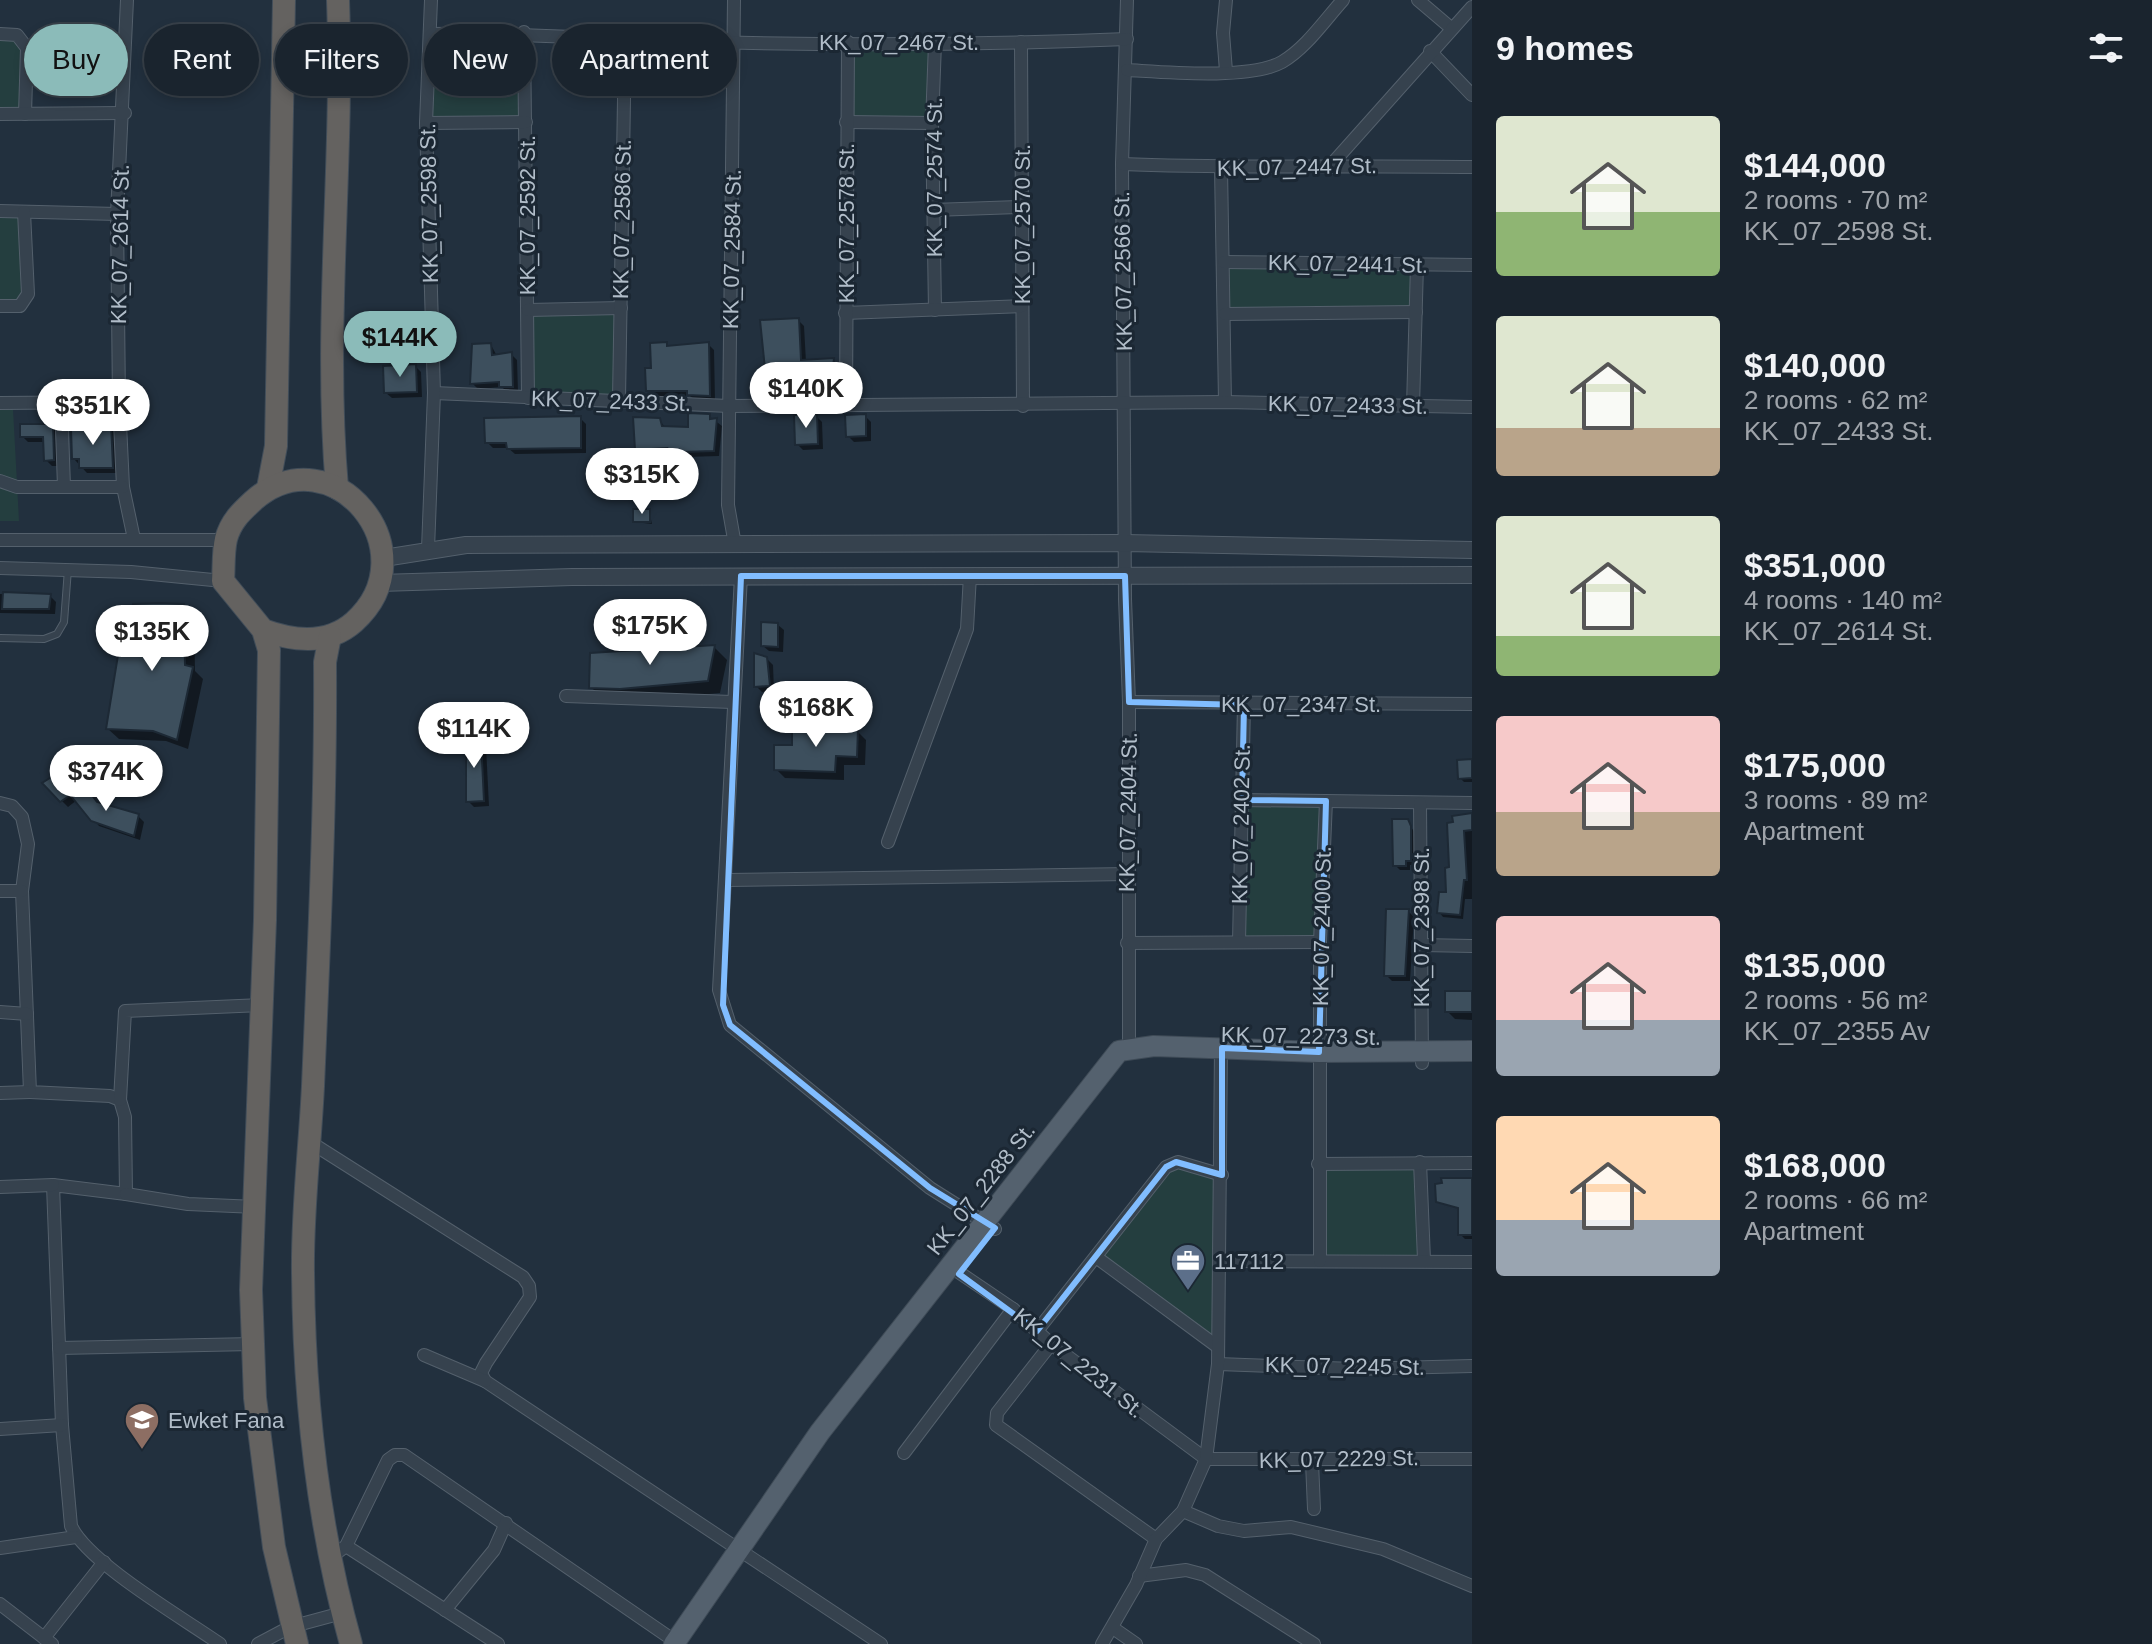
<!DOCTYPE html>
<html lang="en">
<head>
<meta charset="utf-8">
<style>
  body { margin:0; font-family:Arial,sans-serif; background:#27303a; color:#f1f3f6; height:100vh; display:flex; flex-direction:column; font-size:30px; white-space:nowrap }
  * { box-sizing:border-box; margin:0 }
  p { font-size:26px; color:#9fa4aa }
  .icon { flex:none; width:44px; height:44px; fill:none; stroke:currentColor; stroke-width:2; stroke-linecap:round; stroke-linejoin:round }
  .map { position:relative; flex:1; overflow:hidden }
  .sheet { display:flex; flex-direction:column; background:#1a242e; width:680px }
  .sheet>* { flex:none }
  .banner { position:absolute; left:24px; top:24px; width:760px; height:72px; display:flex; gap:16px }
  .price { position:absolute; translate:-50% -68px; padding:0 18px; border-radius:28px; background:#fff; color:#222; font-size:26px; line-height:52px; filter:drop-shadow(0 2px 4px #0008) }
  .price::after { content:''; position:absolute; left:50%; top:48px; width:24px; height:18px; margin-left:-12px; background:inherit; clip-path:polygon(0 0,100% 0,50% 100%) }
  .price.active { background:#8bbbb9; color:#111 }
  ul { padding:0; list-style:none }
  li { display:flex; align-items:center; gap:24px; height:200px; padding:0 24px }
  li span { display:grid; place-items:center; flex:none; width:224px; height:160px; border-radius:8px; color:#555 }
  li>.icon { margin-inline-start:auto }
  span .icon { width:96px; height:96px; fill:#fffc; stroke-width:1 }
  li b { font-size:34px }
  h2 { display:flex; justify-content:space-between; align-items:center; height:96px; padding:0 24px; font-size:34px }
  .pill { padding:0 28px; border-radius:36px; background:#1a242e; box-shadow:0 4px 12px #0003,0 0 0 2px #38414a; font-size:28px; line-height:72px }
  .pill.active { background:#8bbbb9; color:#111 }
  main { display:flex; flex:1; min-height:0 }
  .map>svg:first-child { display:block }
</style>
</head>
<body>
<main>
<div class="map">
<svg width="1472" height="1644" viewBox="0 0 1472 1644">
  <rect width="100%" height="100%" fill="#22303e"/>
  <!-- green -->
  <g fill="#243e3f">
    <path d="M524 32 526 122 426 121 430 35Z"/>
    <path d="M0 38 24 40 25 114H0Z"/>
    <path d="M848 42 935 43 932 123 846 122Z"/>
    <path d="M0 211 24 212 28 294 20 306 0 305Z"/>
    <path d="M1224 262 1417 265 1416 312 1225 314Z"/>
    <path d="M621 308 619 399 528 398V310Z"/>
    <path d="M0 409H13L19 521H0Z"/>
    <path d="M1242 800 1326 801 1320 942H1239Z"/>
    <path d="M1420 1162 1424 1260 1320 1261 1318 1164Z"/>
    <path d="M1174 1163 1222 1175 1218 1347 1096 1257Z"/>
  </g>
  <!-- shadow -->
  <g fill="#0007">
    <path d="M798 320 804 326 806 362 833 360 839 366 836 392 789 388V396L769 397 763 392 767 371Z"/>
    <path d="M666 344 670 348 708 344 714 350 715 401 695 400 690 396 654 397 648 391Z"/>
    <path d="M491 345 497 356 511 354 517 360 518 392H507L502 387 478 389 472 383Z"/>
    <path d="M415 366 421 372 422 397 392 398 386 393Z"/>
    <path d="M709 416 722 426 719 456 686 457V462L671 464 666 458 667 453 642 455 636 449 659 420 666 428 690 429Z"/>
    <path d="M816 416 822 422 823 449 803 450 797 444Z"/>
    <path d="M865 416 871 422V441L854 442 848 436Z"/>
    <path d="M580 418 586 424V453L515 454 508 448H493L487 442Z"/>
    <path d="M110 425 116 431 118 473H87L74 459Z"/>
    <path d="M52 426 58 432 59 466H52L46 460 45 442H28L22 436Z"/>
    <path d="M649 511 652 524 635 522Z"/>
    <path d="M0 594 50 596 56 602 55 614 0 613Z"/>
    <path d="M183 606 194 617 195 671 203 679 188 749 166 741 119 739 108 729 134 657Z"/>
    <path d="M778 625 784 630 783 652 769 651 763 646Z"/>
    <path d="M714 647 727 660 720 693 634 701 604 700 591 687Z"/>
    <path d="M766 658 773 665 774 691 762 692 756 686Z"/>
    <path d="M857 731 866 740 865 765H844V780L785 778 776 769 794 747Z"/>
    <path d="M480 740 486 746 489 806 474 807 468 801Z"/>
    <path d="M1472 761V782H1464L1460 778Z"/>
    <path d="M53 778 72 797 138 816 144 822 140 840 99 826 77 800 68 807 45 784Z"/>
    <path d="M1472 818V899H1465L1463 919 1443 917 1439 912 1448 895 1452 847Z"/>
    <path d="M1407 821 1415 833V865H1410V870H1400L1395 865Z"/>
    <path d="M1408 911 1414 917 1410 981H1392L1386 975Z"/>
    <path d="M1472 992V1020L1455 1019 1447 1011Z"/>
    <path d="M1472 1180V1239H1465L1460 1234V1211L1442 1206 1467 1213 1468 1209 1438 1201Z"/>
  </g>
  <!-- building -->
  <g fill="#3d4f5d" stroke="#1d2935" stroke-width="2">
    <path d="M799 318 801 360 834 358 831 387 784 383V391L761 392 760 369H765L760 320Z"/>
    <path d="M667 342V346L709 342 710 396 687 395V391H646L645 368H651L650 343Z"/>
    <path d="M491 343 492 355 512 352 513 387H499V382L470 384 472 344Z"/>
    <path d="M416 364 417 392 384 393 383 366Z"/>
    <path d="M688 413 710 414V419L717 418 714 451 681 452V456L663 459 667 448 635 450 633 417 660 418 662 426 688 427Z"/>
    <path d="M817 414 818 444 795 445 794 415Z"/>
    <path d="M866 414V436L846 437 845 415Z"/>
    <path d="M581 416V448L507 449 506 443H485L484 418Z"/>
    <path d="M103 423H111L113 468H79V459H72L71 429 103 426Z"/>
    <path d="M20 424H53L54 460 44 461 43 437H20Z"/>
    <rect x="633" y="509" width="17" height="13"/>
    <path d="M3 592 51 594 49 609H2Z"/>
    <path d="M160 603 184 604 185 665 193 667 177 740 153 731 106 729 118 655H132L133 604Z"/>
    <path d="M761 622 778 623V647L761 646Z"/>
    <path d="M715 645 708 681 620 689 589 688 590 653Z"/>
    <path d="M754 653 767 657 770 686 754 687Z"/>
    <path d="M792 727 858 729 857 757 836 756 835 772 774 770V745H792Z"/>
    <path d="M466 736 481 739 484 801 466 802Z"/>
    <path d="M1472 759V778L1458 779 1457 760Z"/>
    <path d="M53 776 72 794 60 802 42 783Z"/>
    <path d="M85 786 97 802 139 814 134 836 91 821 71 796Z"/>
    <path d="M1472 813V830L1464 831 1467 880H1464L1460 915 1437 913 1439 892H1446L1445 868 1449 867 1447 823 1453 822 1452 816Z"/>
    <path d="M1392 819H1408L1411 826V861H1406V866H1393Z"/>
    <path d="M1386 909H1409L1405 976H1384Z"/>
    <rect x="1445" y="991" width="27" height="21"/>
    <path d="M1441 1178H1472V1235H1458V1208L1436 1202 1435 1184 1442 1183Z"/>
  </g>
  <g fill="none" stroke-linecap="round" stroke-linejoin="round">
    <defs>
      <path id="service" d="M0 638 44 639 57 634 64 622 68 569"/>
      <g id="minor">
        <path d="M127 0 117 214 119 402 123 487 134 539"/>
        <path d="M734 0 728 505 735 545"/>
        <path d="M1127 0 1122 164 1125 599 1129 702V1052"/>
        <path d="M1226 0 1223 33 1226 71"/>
        <path d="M1418 0 1451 28"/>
        <path d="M524 32 528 398"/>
        <path d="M0 34 17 35 27 48 25 114"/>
        <path d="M431 34C496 33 559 36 624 39 791 46 960 46 1127 39"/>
        <path d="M1021 42 1023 406"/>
        <path d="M1430 51 1472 95"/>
        <path d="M1127 70C1164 72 1250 80 1282 62 1306 48 1324 21 1343 0"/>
        <path d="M0 114 125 113"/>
        <path d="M846 122 932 123"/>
        <path d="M426 123 526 122"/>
        <path d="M1122 164C1238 169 1355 165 1472 167"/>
        <path d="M1331 165 1472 7"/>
        <path d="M1221 168 1225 402"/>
        <path d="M933 210 1021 207"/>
        <path d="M0 211 117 214"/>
        <path d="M1224 262 1472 265"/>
        <path d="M0 306H20L28 294 24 212"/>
        <path d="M528 310 621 308"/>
        <path d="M935 310 932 123 935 43"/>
        <path d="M845 313 1022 306"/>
        <path d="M1225 314 1416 312"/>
        <path d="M434 393 729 406 1225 402 1472 407"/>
        <path d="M619 399 625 39"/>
        <path d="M61 402 64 487"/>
        <path d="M0 403 119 402"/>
        <path d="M846 404 848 42"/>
        <path d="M1413 406 1417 265"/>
        <path d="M0 481 17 487H123"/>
        <path d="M0 540H226"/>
        <path d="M428 549 434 393 426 123 431 0"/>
        <path d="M0 568 131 572 223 581"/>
        <path d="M741 576 719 990 730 1025 930 1188 995 1229"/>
        <path d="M566 696 732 702"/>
        <path d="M1129 702 1472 704"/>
        <path d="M1242 800 1472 803"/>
        <path d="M0 803 12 806 22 817 28 844 22 891 30 1092 110 1096 120 1100 125 1117 126 1194 53 1185 62 1425 71 1526C88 1563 183 1618 220 1644"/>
        <path d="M1420 803 1422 1063"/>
        <path d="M888 842 967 629 970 575"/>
        <path d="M728 880 1128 874"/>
        <path d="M0 891H22"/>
        <path d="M1239 942 1244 705"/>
        <path d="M1127 943 1320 942"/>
        <path d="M1422 945 1472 946"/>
        <path d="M0 1012 27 1014"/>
        <path d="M0 1093 30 1092"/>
        <path d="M120 1100 125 1011 262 1005"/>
        <path d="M310 1142 523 1277 529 1286 530 1297 486 1363 481 1373 485 1381 881 1644"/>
        <path d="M1420 1162 1424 1260"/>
        <path d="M1318 1164 1472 1163"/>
        <path d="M0 1187 53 1185"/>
        <path d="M126 1194 188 1204 256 1207"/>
        <path d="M1096 1257 1218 1347"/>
        <path d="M1221 1261 1472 1262"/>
        <path d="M1320 1261V942L1326 801"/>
        <path d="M951 1267 1013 1309 1051 1344 1206 1459H1472"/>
        <path d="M1037 1331 1166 1167 1178 1162 1222 1175"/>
        <path d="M1051 1344 997 1413 996 1425 1156 1539"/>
        <path d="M59 1348 253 1344"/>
        <path d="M424 1355 485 1381"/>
        <path d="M1218 1364 1354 1369 1472 1366"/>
        <path d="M0 1429 62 1425"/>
        <path d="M904 1453 1013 1309"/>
        <path d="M1312 1462 1314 1509"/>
        <path d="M1183 1511 1218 1526 1244 1531 1291 1527 1383 1549 1472 1586"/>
        <path d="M346 1546 498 1644"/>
        <path d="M0 1548 76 1537"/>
        <path d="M330 1558 346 1546 388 1460 395 1455H404L679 1644"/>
        <path d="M1139 1576 1186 1570 1205 1575 1314 1644"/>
        <path d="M0 1604 52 1644"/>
        <path d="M445 1610 494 1550 506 1523"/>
        <path d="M1113 1628 1136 1644"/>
        <path d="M44 1638 104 1562"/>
        <path d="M258 1644 290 1627 342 1613"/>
        <path d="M1102 1644 1136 1585 1156 1539 1183 1511 1206 1459 1218 1364 1221 1048"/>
      </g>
      <g id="tertiary">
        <path d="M384 558 466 545 1125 543 1472 550"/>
        <path d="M380 583 572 577 1472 575"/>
      </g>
      <path id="primary" d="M674 1644 820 1432 1119 1051 1154 1046 1319 1052 1472 1051"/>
      <g id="trunk">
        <path d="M268 488 276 446 284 0"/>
        <path d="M337 488C323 325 344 163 338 0"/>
        <path d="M263 630C293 641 328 645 354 622 432 552 333 432 254 500 241 512 231 521 226 539 223 552 224 568 223 581L263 630 269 650 265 920 251 1290 255 1398 274 1547 297 1644"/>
        <path d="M330 636 325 662C326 803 319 944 313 1086 310 1148 302 1210 303 1273 304 1398 317 1523 351 1644"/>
      </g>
    </defs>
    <!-- service casing -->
    <use href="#service" stroke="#54606c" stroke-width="8"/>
    <!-- minor casing -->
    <use href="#minor" stroke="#54606c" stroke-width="14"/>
    <!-- tertiary casing -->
    <use href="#tertiary" stroke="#54606c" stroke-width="18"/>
    <!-- primary casing -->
    <use href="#primary" stroke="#3f4b57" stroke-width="22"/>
    <!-- trunk casing -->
    <use href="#trunk" stroke="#414d59" stroke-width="24"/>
    <!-- service -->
    <use href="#service" stroke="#36424e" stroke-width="6"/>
    <!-- minor -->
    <use href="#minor" stroke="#36424e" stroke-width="12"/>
    <!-- tertiary -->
    <use href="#tertiary" stroke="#36424e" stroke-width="16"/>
    <!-- primary -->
    <use href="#primary" stroke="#54616e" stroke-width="20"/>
    <!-- trunk -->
    <use href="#trunk" stroke="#646260" stroke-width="22"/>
  </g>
  <!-- marked area -->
  <path fill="none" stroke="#81bdff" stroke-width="6" stroke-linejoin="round" d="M741 576H1125L1129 702 1244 705 1242 800 1326 801 1319 1052 1222 1048V1175L1176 1162 1166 1167 1037 1331 959 1274 995 1228 930 1188 730 1025 723 1005Z"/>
  <!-- icons -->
  <defs>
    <symbol id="office-pin" viewBox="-11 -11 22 30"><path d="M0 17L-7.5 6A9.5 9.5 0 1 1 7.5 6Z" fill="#5c6f8a" stroke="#1b2733"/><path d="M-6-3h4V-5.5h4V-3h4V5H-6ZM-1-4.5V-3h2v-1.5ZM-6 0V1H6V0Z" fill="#fff"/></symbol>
    <symbol id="school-pin" viewBox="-11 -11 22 30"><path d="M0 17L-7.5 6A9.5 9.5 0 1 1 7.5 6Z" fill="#8d6e63" stroke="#1b2733"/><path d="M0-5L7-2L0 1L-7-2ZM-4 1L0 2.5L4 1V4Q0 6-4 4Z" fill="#fff"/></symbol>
  </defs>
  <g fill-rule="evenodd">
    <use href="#office-pin" x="1168" y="1241" width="40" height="54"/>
    <use href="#school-pin" x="122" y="1400" width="40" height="54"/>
  </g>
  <g text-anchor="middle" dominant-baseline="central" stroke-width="6" stroke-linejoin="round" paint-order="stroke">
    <!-- street labels -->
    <g font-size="22" fill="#b1bdc9" stroke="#1b2733">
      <text x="899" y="42">KK_07_2467 St.</text>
      <text transform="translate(1297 167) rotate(-1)">KK_07_2447 St.</text>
      <text transform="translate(934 177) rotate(-90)">KK_07_2574 St.</text>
      <text transform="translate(429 203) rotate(-91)">KK_07_2598 St.</text>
      <text transform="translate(527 215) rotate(-90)">KK_07_2592 St.</text>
      <text transform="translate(622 219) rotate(-89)">KK_07_2586 St.</text>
      <text transform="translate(846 223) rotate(-90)">KK_07_2578 St.</text>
      <text transform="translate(1022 224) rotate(-90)">KK_07_2570 St.</text>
      <text transform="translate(120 244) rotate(-89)">KK_07_2614 St.</text>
      <text transform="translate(732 249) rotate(-89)">KK_07_2584 St.</text>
      <text transform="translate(1348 264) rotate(1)">KK_07_2441 St.</text>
      <text transform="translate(1123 271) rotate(-91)">KK_07_2566 St.</text>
      <text transform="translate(611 401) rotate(2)">KK_07_2433 St.</text>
      <text transform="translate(1348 405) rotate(1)">KK_07_2433 St.</text>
      <text x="1301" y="704">KK_07_2347 St.</text>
      <text transform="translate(1128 812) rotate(-89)">KK_07_2404 St.</text>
      <text transform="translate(1241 824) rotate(-89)">KK_07_2402 St.</text>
      <text transform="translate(1322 926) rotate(-89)">KK_07_2400 St.</text>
      <text transform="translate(1421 927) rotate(-90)">KK_07_2398 St.</text>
      <text transform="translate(1301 1036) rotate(1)">KK_07_2273 St.</text>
      <text transform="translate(981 1189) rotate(-52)">KK_07_2288 St.</text>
      <text transform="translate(1079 1363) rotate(39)">KK_07_2231 St.</text>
      <text transform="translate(1345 1366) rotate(1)">KK_07_2245 St.</text>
      <text transform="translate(1339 1459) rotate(-1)">KK_07_2229 St.</text>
    </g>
    <!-- poi labels -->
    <g font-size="22" fill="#b1bdc9" stroke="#1b2733" text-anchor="start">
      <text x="1214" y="1261">117112</text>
      <text x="168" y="1420">Ewket Fana</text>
    </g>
  </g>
</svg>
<b class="price active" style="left:400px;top:379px">$144K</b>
<b class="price" style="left:806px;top:430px">$140K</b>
<b class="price" style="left:93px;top:447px">$351K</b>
<b class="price" style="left:642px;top:516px">$315K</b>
<b class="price" style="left:650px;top:667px">$175K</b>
<b class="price" style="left:152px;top:673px">$135K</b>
<b class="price" style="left:816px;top:749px">$168K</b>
<b class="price" style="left:474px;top:770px">$114K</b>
<b class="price" style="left:106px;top:813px">$374K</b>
<div class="banner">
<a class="pill active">Buy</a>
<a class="pill">Rent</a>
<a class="pill">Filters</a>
<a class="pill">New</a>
<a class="pill">Apartment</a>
</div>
</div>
<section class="sheet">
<h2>9 homes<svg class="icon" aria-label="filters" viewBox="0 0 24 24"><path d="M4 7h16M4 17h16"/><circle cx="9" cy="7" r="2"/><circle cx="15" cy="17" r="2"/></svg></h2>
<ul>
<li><span style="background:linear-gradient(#dfe7d0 60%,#8fb573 0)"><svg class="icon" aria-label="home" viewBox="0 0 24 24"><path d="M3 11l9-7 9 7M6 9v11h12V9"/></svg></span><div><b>$144,000</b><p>2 rooms · 70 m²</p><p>KK_07_2598 St.</p></div></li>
<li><span style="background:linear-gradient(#dfe7d0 70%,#b9a48a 0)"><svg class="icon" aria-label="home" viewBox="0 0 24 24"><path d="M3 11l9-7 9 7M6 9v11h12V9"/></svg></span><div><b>$140,000</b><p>2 rooms · 62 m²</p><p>KK_07_2433 St.</p></div></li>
<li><span style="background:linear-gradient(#dfe7d0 75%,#8fb573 0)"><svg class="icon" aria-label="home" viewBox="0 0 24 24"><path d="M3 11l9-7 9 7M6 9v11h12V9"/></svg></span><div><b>$351,000</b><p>4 rooms · 140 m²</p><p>KK_07_2614 St.</p></div></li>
<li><span style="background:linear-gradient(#f6c9c9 60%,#b9a48a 0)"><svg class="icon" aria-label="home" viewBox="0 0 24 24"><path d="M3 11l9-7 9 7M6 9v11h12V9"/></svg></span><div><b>$175,000</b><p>3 rooms · 89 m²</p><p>Apartment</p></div></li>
<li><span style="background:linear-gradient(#f6c9c9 65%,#9aa5b1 0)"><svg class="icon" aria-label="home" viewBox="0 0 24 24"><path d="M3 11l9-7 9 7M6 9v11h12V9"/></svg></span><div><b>$135,000</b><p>2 rooms · 56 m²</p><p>KK_07_2355 Av</p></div></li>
<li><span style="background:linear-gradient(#ffd9b3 65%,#9aa5b1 0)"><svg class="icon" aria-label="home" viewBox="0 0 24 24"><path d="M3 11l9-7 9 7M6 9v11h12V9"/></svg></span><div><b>$168,000</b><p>2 rooms · 66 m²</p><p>Apartment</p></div></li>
</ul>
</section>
</main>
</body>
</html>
